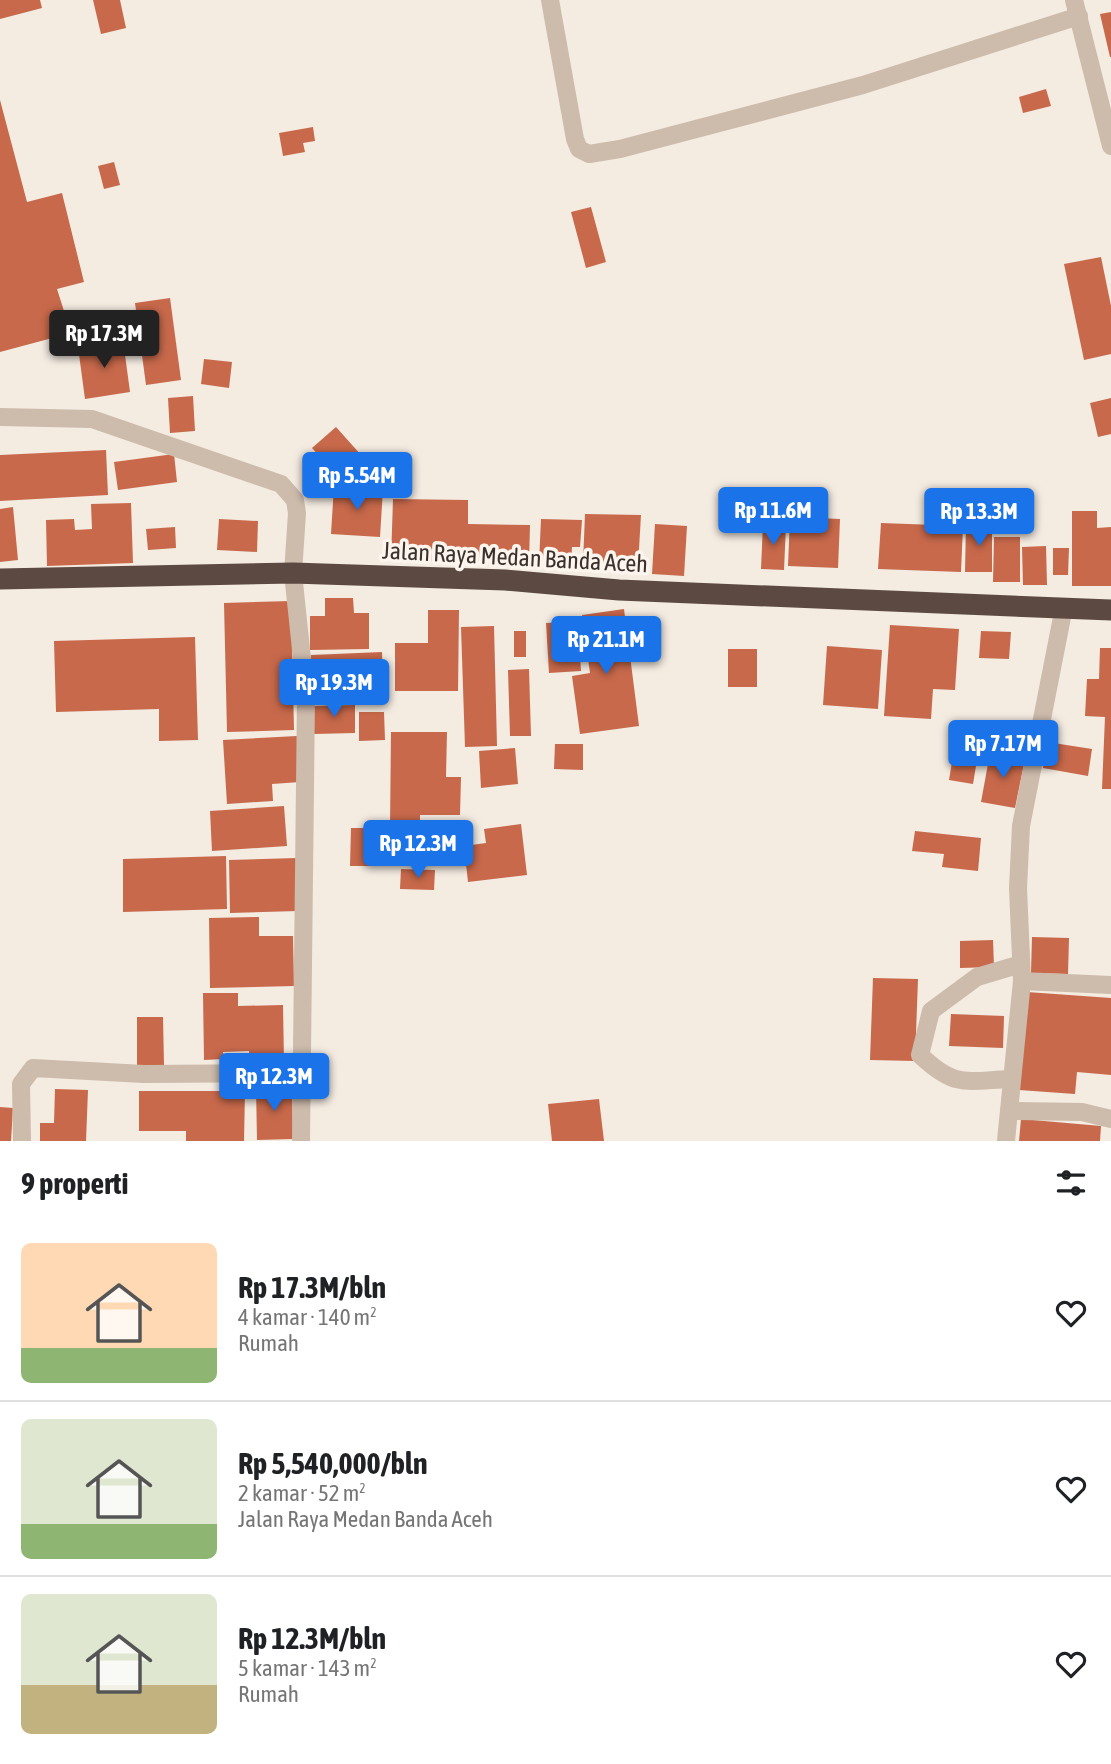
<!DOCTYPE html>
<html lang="id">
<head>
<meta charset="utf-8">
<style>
  body { margin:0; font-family:"Asap Condensed",sans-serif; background:#f2f2f2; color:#202124; height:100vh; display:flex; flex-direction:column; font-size:26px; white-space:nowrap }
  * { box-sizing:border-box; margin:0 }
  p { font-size:23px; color:#757577 }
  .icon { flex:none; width:38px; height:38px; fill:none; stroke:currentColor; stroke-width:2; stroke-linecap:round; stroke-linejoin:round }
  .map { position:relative; height:1141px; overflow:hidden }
  .drawer { display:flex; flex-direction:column; background:#fff; flex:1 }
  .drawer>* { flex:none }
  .price { position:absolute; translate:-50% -60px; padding:0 16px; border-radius:7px; background:#1a73e8; color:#fff; font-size:23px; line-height:46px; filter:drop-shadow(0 2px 4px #0008) }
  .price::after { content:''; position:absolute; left:50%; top:42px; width:21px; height:16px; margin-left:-10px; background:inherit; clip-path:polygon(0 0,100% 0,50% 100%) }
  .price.active { background:#222; color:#fff }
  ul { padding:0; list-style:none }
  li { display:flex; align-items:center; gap:21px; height:175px; padding:0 21px }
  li+li { border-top:2px solid #e0e0e0 }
  li span { display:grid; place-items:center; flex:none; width:196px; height:140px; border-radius:10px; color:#555 }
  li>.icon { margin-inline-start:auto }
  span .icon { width:84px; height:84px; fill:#fffc; stroke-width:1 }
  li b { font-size:30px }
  h2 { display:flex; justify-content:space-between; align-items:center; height:84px; padding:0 21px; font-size:30px }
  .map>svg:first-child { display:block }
</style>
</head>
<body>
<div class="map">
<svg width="1111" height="1141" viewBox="0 0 1111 1141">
  <rect width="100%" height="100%" fill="#f4ebe1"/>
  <!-- building -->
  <g fill="#c8694b">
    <path d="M0 0H40L42 8 0 19Z"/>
    <path d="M93 0H120L126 28 101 34Z"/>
    <path d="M1111 12V57H1110L1100 14Z"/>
    <path d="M1046 89 1051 106 1023 113 1019 97Z"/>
    <path d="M0 100 27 202 62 193 84 282 57 289 71 333 0 352Z"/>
    <path d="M313 127 315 141 303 143 305 152 283 156 279 133Z"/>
    <path d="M114 162 120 185 104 189 98 166Z"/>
    <path d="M591 207 606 262 586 268 571 212Z"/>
    <path d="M1101 257 1111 306V354L1084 360 1064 264Z"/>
    <path d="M170 298 181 380 146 385 135 303Z"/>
    <path d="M123 340 130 392 85 399 78 347Z"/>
    <path d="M204 359 232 362 229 388 201 384Z"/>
    <path d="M193 396 195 431 170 433 168 398Z"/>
    <path d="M1111 398V434L1098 437 1090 403Z"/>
    <path d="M336 427 370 465 346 486 312 448Z"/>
    <path d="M106 450 108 495 0 501V455Z"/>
    <path d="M174 454 177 482 118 490 114 462Z"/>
    <path d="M334 486 383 489 380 537 331 534Z"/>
    <path d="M393 499 468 500V524L530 525 529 562 391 560Z"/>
    <path d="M131 503 133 563 47 566 46 520 74 519 75 530 92 529 91 504Z"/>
    <path d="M13 507 18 560 0 562V509Z"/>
    <path d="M1072 511H1097V528L1111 527V586H1072Z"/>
    <path d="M585 514 641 515 638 566 583 563Z"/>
    <path d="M790 517 840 519 838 568 788 566Z"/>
    <path d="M219 519 258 521 257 552 217 550Z"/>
    <path d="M541 519 582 520 580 547H572L571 564 539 563Z"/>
    <path d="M763 523 786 525 784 570 761 569Z"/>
    <path d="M881 523 963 526 961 572 878 569Z"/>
    <path d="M655 524 687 526 684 576 652 574Z"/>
    <path d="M966 524H992V572H965Z"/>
    <path d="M175 527 176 548 148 550 146 529Z"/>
    <path d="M994 537H1020V582H993Z"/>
    <path d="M1046 546 1047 585H1023L1022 547Z"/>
    <path d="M1053 548H1069L1068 575H1053Z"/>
    <path d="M325 598H353L354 613H369V649L310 650V616H325Z"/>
    <path d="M291 601 294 730 227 732 224 603Z"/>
    <path d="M624 609 639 726 580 734 572 676 590 673 582 615Z"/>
    <path d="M428 610H459L458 691H395V643H428Z"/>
    <path d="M578 621 581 671 549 673 546 623Z"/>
    <path d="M890 625 959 629 955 690 933 689 931 719 884 716Z"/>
    <path d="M494 626 497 746 465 747 461 627Z"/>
    <rect x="514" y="631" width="12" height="26"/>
    <path d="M981 631 1011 632 1009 659 979 658Z"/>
    <path d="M195 637 198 740 159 741V709L56 712 54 641Z"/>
    <path d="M827 646 882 650 878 709 823 705Z"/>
    <path d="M1100 648H1111V789H1102L1105 717 1085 716 1087 679H1099Z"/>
    <rect x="728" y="649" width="29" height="38"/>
    <path d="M382 652 383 698 312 700 311 655Z"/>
    <path d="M529 669 531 736H510L508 670Z"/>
    <path d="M355 705V733L314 734 313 706Z"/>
    <path d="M359 712H384L385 740 359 741Z"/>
    <path d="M391 732H447L446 777H461L460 815H420V866H350L351 828H390Z"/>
    <path d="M297 736 300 782 272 784 273 801 227 804 223 740Z"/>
    <path d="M1047 742 1092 749 1088 776 1043 768Z"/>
    <path d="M555 744H583V770L554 769Z"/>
    <path d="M515 748 518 784 481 788 479 751Z"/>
    <path d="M954 750 978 754 973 784 949 780Z"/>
    <path d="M990 753 1025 759 1015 808 981 802Z"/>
    <path d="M284 806 287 846 212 851 210 811Z"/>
    <path d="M521 824 527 875 468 882 464 846 486 843 484 829Z"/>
    <path d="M915 831 981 838 978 871 942 867 944 854 912 851Z"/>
    <path d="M226 856 227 909 123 912V859Z"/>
    <path d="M297 858 298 911 230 913 229 860Z"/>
    <path d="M401 869 435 870 434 890 400 889Z"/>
    <path d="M259 917V936H293L294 986 210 988 209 918Z"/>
    <path d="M1032 937 1069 938 1068 974 1031 973Z"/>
    <path d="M993 940 994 967 960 968V941Z"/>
    <path d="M873 978 918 979 915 1061 870 1060Z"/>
    <path d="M1027 992 1111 998V1075L1077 1072 1075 1094 1019 1090Z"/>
    <path d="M203 993H238V1006L283 1005 284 1062 249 1063V1051L223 1052 224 1059 204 1060Z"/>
    <path d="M951 1014 1004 1016 1003 1048 949 1046Z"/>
    <path d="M137 1017H163L164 1065 137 1066Z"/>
    <path d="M292 1086 293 1139 257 1140 256 1087Z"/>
    <path d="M55 1089 88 1090 86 1141H40V1123H54Z"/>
    <path d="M139 1091H245L244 1141H186V1131H139Z"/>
    <path d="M599 1099 604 1141H552L548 1104Z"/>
    <path d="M0 1107 13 1108 11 1141H0Z"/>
    <path d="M1021 1119 1101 1126 1100 1141H1019Z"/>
  </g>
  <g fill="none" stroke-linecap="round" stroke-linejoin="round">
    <!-- minor -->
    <g stroke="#cdbbac" stroke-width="18">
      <path d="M550 0 575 139 579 149 589 154 620 149 863 85 1079 16"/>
      <path d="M1074 0 1111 146"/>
      <path d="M0 417 92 419 281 484 295 500 297 513 293 573 306 697 301 1141"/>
      <path d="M1022 981 1111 985"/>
      <path d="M1010 1079C964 1081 955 1088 920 1055L931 1011 977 977 1021 964"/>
      <path d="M1009 1111 1082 1112 1111 1119"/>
      <path d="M22 1141 21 1084 33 1068 144 1074 300 1073"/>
      <path d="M1006 1141 1022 981 1018 888 1021 826 1064 607"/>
    </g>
    <!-- highway -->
    <path stroke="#5c4a42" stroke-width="21" d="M0 579 293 573 505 580 619 590 1111 610"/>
  </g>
  <g text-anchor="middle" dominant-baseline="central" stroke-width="7" stroke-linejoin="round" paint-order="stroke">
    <!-- street labels -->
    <g font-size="24" fill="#3b302b" stroke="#fbf5ee">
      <text transform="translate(515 557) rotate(3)">Jalan Raya Medan Banda Aceh</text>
    </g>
  </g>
</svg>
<b class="price active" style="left:104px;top:370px">Rp 17.3M</b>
<b class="price" style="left:357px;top:512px">Rp 5.54M</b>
<b class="price" style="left:773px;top:547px">Rp 11.6M</b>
<b class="price" style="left:979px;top:548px">Rp 13.3M</b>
<b class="price" style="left:606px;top:676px">Rp 21.1M</b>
<b class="price" style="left:334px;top:719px">Rp 19.3M</b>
<b class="price" style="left:1003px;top:780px">Rp 7.17M</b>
<b class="price" style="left:418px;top:880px">Rp 12.3M</b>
<b class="price" style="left:274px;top:1113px">Rp 12.3M</b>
</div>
<section class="drawer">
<h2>9 properti<svg class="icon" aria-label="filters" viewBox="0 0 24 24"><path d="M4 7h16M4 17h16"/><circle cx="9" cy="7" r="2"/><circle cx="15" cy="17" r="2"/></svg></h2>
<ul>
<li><span style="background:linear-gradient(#ffd9b3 75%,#8fb573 0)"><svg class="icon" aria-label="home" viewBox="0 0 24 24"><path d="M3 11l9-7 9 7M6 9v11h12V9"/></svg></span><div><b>Rp 17.3M/bln</b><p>4 kamar · 140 m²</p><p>Rumah</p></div><svg class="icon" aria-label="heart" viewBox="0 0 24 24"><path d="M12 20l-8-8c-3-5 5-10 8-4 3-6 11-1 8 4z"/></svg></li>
<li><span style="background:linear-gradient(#dfe7d0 75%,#8fb573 0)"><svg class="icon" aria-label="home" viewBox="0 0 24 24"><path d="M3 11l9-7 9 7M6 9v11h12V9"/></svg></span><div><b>Rp 5,540,000/bln</b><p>2 kamar · 52 m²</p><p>Jalan Raya Medan Banda Aceh</p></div><svg class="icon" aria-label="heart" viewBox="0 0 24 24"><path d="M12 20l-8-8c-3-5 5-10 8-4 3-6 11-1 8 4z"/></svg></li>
<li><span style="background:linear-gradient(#dfe7d0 65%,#c2b280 0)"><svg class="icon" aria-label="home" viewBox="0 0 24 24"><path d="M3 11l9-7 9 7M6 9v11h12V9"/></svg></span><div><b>Rp 12.3M/bln</b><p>5 kamar · 143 m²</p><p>Rumah</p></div><svg class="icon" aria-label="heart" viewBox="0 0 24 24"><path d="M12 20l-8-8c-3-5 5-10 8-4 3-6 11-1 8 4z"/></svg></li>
</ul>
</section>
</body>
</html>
